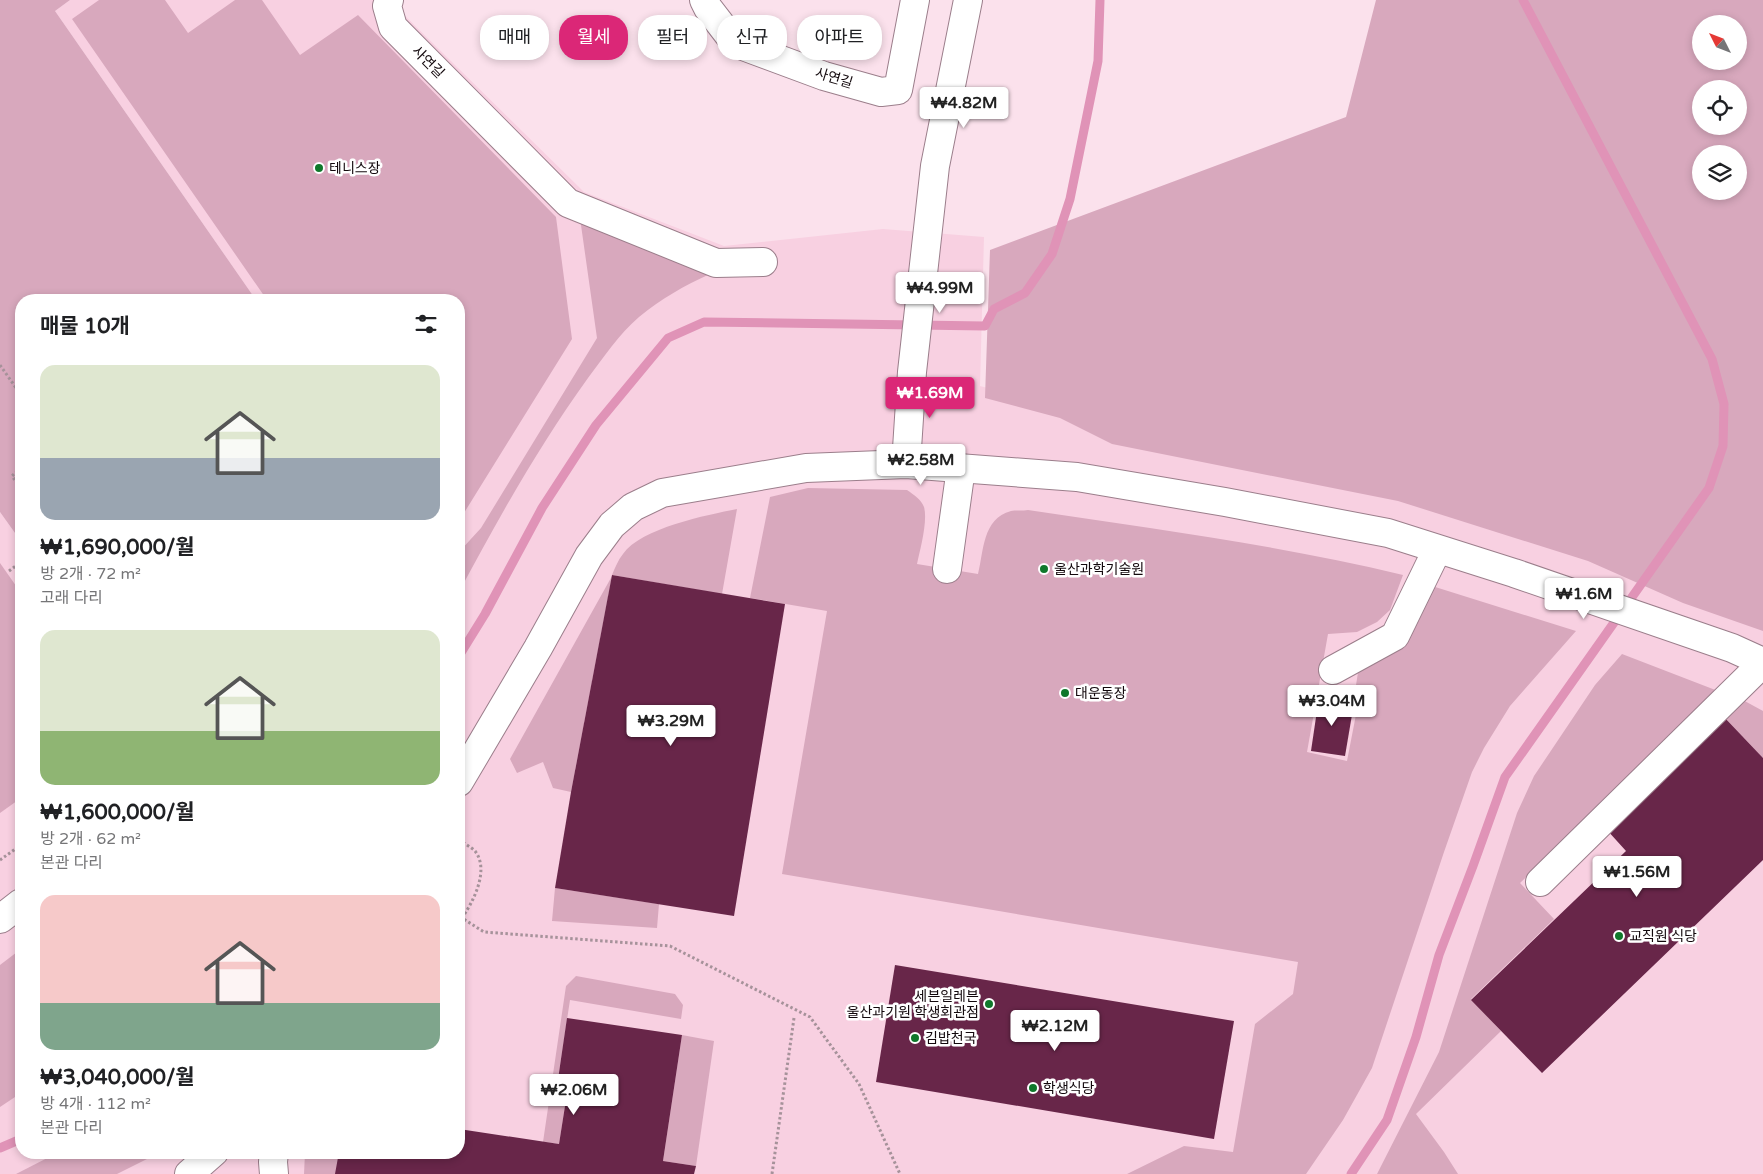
<!DOCTYPE html>
<html lang="ko">
<head>
<meta charset="utf-8">
<style>
  body { margin:0; font-family:"Varela Round","Noto Sans KR",sans-serif; background:#f2f2f2; color:#202124; height:100vh; display:flex; flex-direction:column; font-size:19px; white-space:nowrap }
  * { box-sizing:border-box; margin:0 }
  p { font-size:16px; color:#757577 }
  .icon { flex:none; width:28px; height:28px; fill:none; stroke:currentColor; stroke-width:2; stroke-linecap:round; stroke-linejoin:round }
  .map { position:relative; flex:1; overflow:hidden }
  .details { position:absolute; left:15px; top:294px; width:450px; height:865px; display:flex; flex-direction:column; background:#fff; border-radius:20px; box-shadow:0 2px 8px #0003 }
  .details>* { flex:none }
  .guide { position:absolute; left:480px; top:15px; width:475px; height:45px; display:flex; gap:10px }
  .needle { width:32px; rotate:312deg }
  .fabs { position:absolute; left:1692px; top:15px; display:grid; gap:10px }
  .fabs a { display:grid; place-items:center; width:55px; height:55px; border-radius:50%; background:#fff; box-shadow:0 2px 8px #0003; font-size:25px }
  .price { position:absolute; translate:-50% -42px; padding:0 11px; border-radius:5px; background:#fff; color:#222; font-size:16px; line-height:32px; filter:drop-shadow(0 1px 2px #0008) }
  .price::after { content:''; position:absolute; left:50%; top:30px; width:15px; height:11px; margin-left:-8px; background:inherit; clip-path:polygon(0 0,100% 0,50% 100%) }
  .price.selected { background:#db2777; color:#fff }
  ul { padding:0; list-style:none }
  li { display:grid; align-content:center; gap:10px; height:265px; padding:0 25px }
  li span { display:grid; place-items:center; height:155px; border-radius:15px; color:#555 }
  li>.icon { margin-inline-start:auto }
  span .icon { width:90px; height:90px; fill:#fffc; stroke-width:1 }
  li b { font-size:21px }
  h2 { display:flex; justify-content:space-between; align-items:center; height:60px; padding:0 25px; font-size:21px }
  .tag { padding:0 18px; border-radius:20px; background:#fff; box-shadow:0 2px 8px #0003; font-size:18px; line-height:45px }
  .tag.selected { background:#db2777; color:#fff }
  .map>svg:first-child { display:block }
</style>
</head>
<body>
<div class="map">
<svg width="1763" height="1174" viewBox="0 0 1763 1174">
  <rect width="100%" height="100%" fill="#fbe1ec"/>
  <!-- built -->
  <path fill="#f8d0e1" d="M70 0H389L584 192 724 246 883 229 984 237 980 386 1392 489 1763 621V1174H0V512L15 533 21 529V1152H459V300H256L55 11Z"/>
  <!-- green -->
  <g fill="#d8a8bd" fill-rule="evenodd">
    <path d="M0 0H70L55 11 256 300H21V529L15 533 0 512Z"/>
    <path d="M99 0H165L188 33 235 0H262L300 55 358 15 556 217 572 339 459 521V300H267L72 19Z"/>
    <path d="M1376 0H1763V631L1683 603 1588 561 1398 501 1112 444 1060 418 985 398 990 250 1346 117ZM1701 24H1739V61H1701ZM1701 89H1739V126H1701ZM1701 154H1739V191H1701Z"/>
    <path d="M580 218 710 274C684 286 662 298 639 317 619 334 604 357 588 378 539 446 498 519 459 592V552L481 528 597 338Z"/>
    <path d="M808 488 907 490C914 495 921 499 924 507 928 521 920 550 917 564L978 574C984 551 982 519 1011 511 1016 510 1023 511 1028 510 1153 529 1280 545 1403 575L1390 610 1377 622 1357 632 1328 634 1307 752 1347 761 1359 699 1354 698 1359 666 1411 635 1432 586 1576 631 1510 706 1484 748 1472 772 1444 852 1372 1068 1343 1120 1306 1174H1127L1184 1146 1233 1152 1255 1024 1293 994 1298 962 782 874 827 611 750 598 770 497Z"/>
    <path d="M737 509 722 594 612 575C615 568 618 560 623 554 641 528 707 515 737 509Z"/>
    <path d="M0 563 21 593V798L0 813Z"/>
    <path d="M612 576 571 792 553 788 543 762 517 773 510 759Z"/>
    <path d="M1622 654 1718 691 1520 883 1554 919 1471 999 1501 1031 1416 1114 1444 1152 1458 1174H1377L1439 1052 1517 813 1534 776 1595 685Z"/>
    <path d="M1741 699 1763 711V758L1724 717Z"/>
    <path d="M555 888 659 904 657 928 552 921Z"/>
    <path d="M21 949V1093L0 1107V965Z"/>
    <path d="M576 976 675 994 683 1005 681 1019 570 1000 557 1085 568 1087 559 1144 543 1142 566 986Z"/>
    <path d="M459 991 465 993 459 1031Z"/>
    <path d="M682 1035 714 1041 696 1166 663 1161Z"/>
    <path d="M59 1152H159V1153L117 1174H16Z"/>
    <path d="M305 1153H373L369 1174H304Z"/>
  </g>
  <g fill="none" stroke-linecap="round" stroke-linejoin="round">
    <!-- stream -->
    <g stroke="#e093b7" stroke-width="9">
      <path d="M459 656 485 614 542 508 596 425 668 338 704 322 985 326 994 309 1025 293 1052 254 1070 199 1098 61 1100 0"/>
      <path d="M0 1148 21 1139"/>
      <path d="M1351 1174 1387 1120 1416 1037 1439 955 1473 866 1505 777 1709 488 1723 446 1724 404 1712 359 1523 0"/>
    </g>
  </g>
  <!-- building -->
  <g fill="#682649">
    <path d="M612 575 785 604 734 916 555 888 571 792Z"/>
    <path d="M1319 697 1354 703 1345 756 1311 751Z"/>
    <path d="M1724 717 1763 758V860L1542 1073 1471 1000 1626 851 1607 830Z"/>
    <path d="M895 965 1234 1021 1214 1139 876 1082Z"/>
    <path d="M567 1018 682 1035 663 1161 696 1166 694 1174H335L339 1152H459V1129L559 1144 568 1087 557 1086Z"/>
  </g>
  <g fill="none" stroke-linecap="round" stroke-linejoin="round">
    <defs>
      <g id="minor">
        <path d="M389 0 387 6 393 27 568 203 716 263 763 262"/>
        <path d="M704 0 708 8 735 43 824 76 881 92 898 90 915 0"/>
        <path d="M906 464 912 372 935 166 968 0"/>
        <path d="M947 569 961 468"/>
        <path d="M1333 670 1395 636 1437 550"/>
        <path d="M459 782 538 648 589 556 612 525 633 507 662 493 806 468 906 464 1077 477 1225 502 1388 533 1514 573 1732 648 1763 662"/>
        <path d="M1540 882 1763 663"/>
        <path d="M0 919 21 903"/>
        <path d="M274 1152 273 1162 274 1174"/>
        <path d="M189 1174 214 1152"/>
      </g>
    </defs>
    <!-- minor casing -->
    <use href="#minor" stroke="#9b7e8b" stroke-width="30"/>
    <!-- path -->
    <g stroke="#a6929a" stroke-width="3" stroke-dasharray="2.5 2.5" stroke-linecap="butt">
      <path d="M0 365 21 395"/>
      <path d="M21 467 12 476 21 489"/>
      <path d="M9 571 21 562"/>
      <path d="M459 839C463 843 471 847 475 851 490 870 473 902 462 918L484 932 670 946 810 1017 859 1084 900 1174"/>
      <path d="M0 860 21 845"/>
      <path d="M772 1174 794 1018"/>
    </g>
    <!-- minor -->
    <use href="#minor" stroke="#fff" stroke-width="28"/>
  </g>
  <!-- markers -->
  <g fill="#0f782b" stroke="#fff" stroke-width="2">
    <circle cx="319" cy="168" r="5"/>
    <circle cx="1044" cy="569" r="5"/>
    <circle cx="1065" cy="693" r="5"/>
    <circle cx="1619" cy="936" r="5"/>
    <circle cx="989" cy="1004" r="5"/>
    <circle cx="915" cy="1038" r="5"/>
    <circle cx="1033" cy="1088" r="5"/>
  </g>
  <g text-anchor="middle" dominant-baseline="central" stroke-width="5" stroke-linejoin="round" paint-order="stroke">
    <!-- street labels -->
    <g font-size="14" fill="#12080c" stroke="#fff">
      <text transform="translate(428 62) rotate(45)">사연길</text>
      <text transform="translate(834 78) rotate(17)">사연길</text>
    </g>
    <!-- poi labels -->
    <g font-size="14" fill="#12080c" stroke="#fff" text-anchor="start">
      <text x="329" y="168">테니스장</text>
      <text x="1054" y="569">울산과학기술원</text>
      <text x="1075" y="693">대운동장</text>
      <text x="1629" y="936">교직원 식당</text>
      <text x="979" y="996" text-anchor="end">세븐일레븐<tspan x="979" dy="16">울산과기원 학생회관점</tspan></text>
      <text x="925" y="1038">김밥천국</text>
      <text x="1043" y="1088">학생식당</text>
    </g>
  </g>
</svg>
<div class="fabs">
<a><svg class="needle" viewBox="-14 -14 28 28"><path d="M0-13l5 13h-10z" fill="#e53935"/><path d="M0 13l5-13h-10z" fill="#757577"/></svg></a>
<a><svg class="icon" aria-label="locate" viewBox="0 0 24 24"><circle cx="12" cy="12" r="6"/><path d="M12 2v4M12 18v4M2 12h4M18 12h4"/></svg></a>
<a><svg class="icon" aria-label="layers" viewBox="0 0 24 24"><path d="M12 4l9 5-9 5-9-5zM3 14l9 5 9-5"/></svg></a>
</div>
<b class="price" style="left:964px;top:129px">₩4.82M</b>
<b class="price" style="left:940px;top:314px">₩4.99M</b>
<b class="price selected" style="left:930px;top:419px">₩1.69M</b>
<b class="price" style="left:921px;top:486px">₩2.58M</b>
<b class="price" style="left:1584px;top:620px">₩1.6M</b>
<b class="price" style="left:1332px;top:727px">₩3.04M</b>
<b class="price" style="left:671px;top:747px">₩3.29M</b>
<b class="price" style="left:1637px;top:898px">₩1.56M</b>
<b class="price" style="left:1055px;top:1052px">₩2.12M</b>
<b class="price" style="left:574px;top:1116px">₩2.06M</b>
<div class="guide">
<a class="tag">매매</a>
<a class="tag selected">월세</a>
<a class="tag">필터</a>
<a class="tag">신규</a>
<a class="tag">아파트</a>
</div>
<section class="details">
<h2>매물 10개<svg class="icon" aria-label="filters" viewBox="0 0 24 24"><path d="M4 7h16M4 17h16"/><circle cx="9" cy="7" r="2"/><circle cx="15" cy="17" r="2"/></svg></h2>
<ul>
<li><span style="background:linear-gradient(#dfe7d0 60%,#9aa5b1 0)"><svg class="icon" aria-label="home" viewBox="0 0 24 24"><path d="M3 11l9-7 9 7M6 9v11h12V9"/></svg></span><div><b>₩1,690,000/월</b><p>방 2개 · 72 m²</p><p>고래 다리</p></div></li>
<li><span style="background:linear-gradient(#dfe7d0 65%,#8fb573 0)"><svg class="icon" aria-label="home" viewBox="0 0 24 24"><path d="M3 11l9-7 9 7M6 9v11h12V9"/></svg></span><div><b>₩1,600,000/월</b><p>방 2개 · 62 m²</p><p>본관 다리</p></div></li>
<li><span style="background:linear-gradient(#f6c9c9 70%,#7fa58c 0)"><svg class="icon" aria-label="home" viewBox="0 0 24 24"><path d="M3 11l9-7 9 7M6 9v11h12V9"/></svg></span><div><b>₩3,040,000/월</b><p>방 4개 · 112 m²</p><p>본관 다리</p></div></li>
</ul>
</section>
</div>
</body>
</html>
